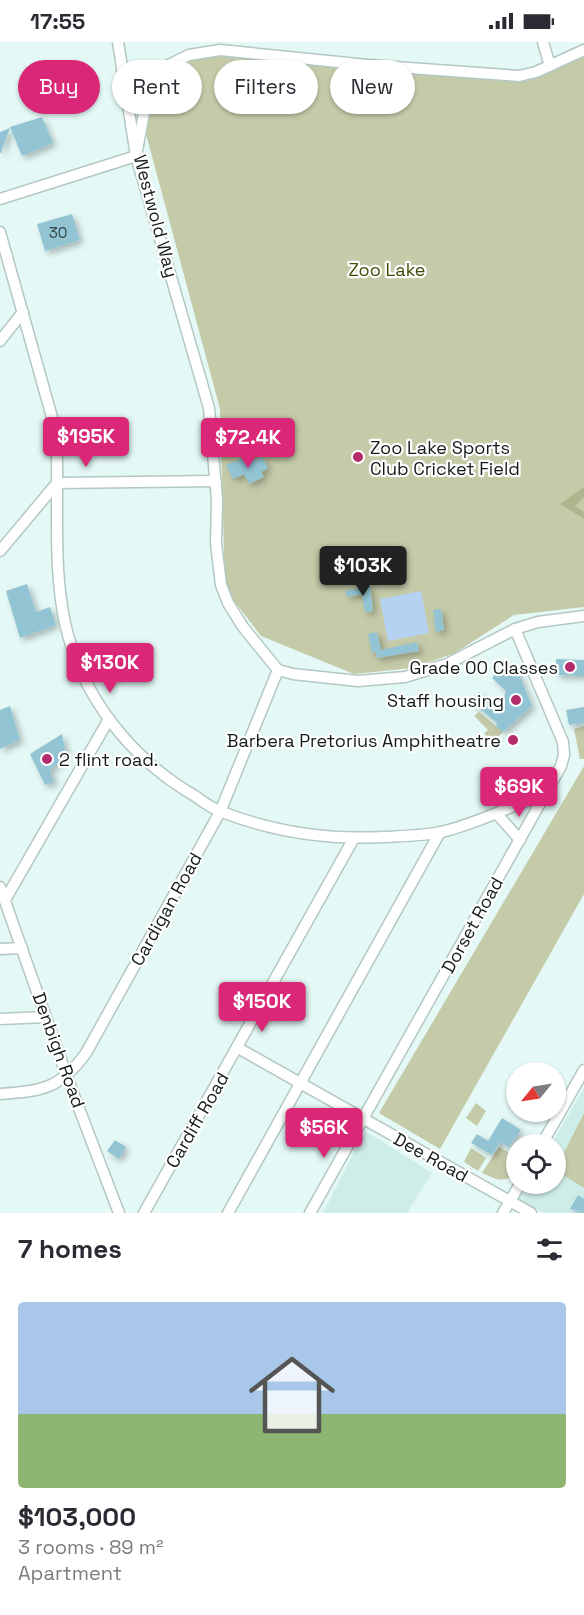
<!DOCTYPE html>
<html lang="en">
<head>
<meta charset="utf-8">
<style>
  body { margin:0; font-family:"Space Grotesk",sans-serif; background:#f2f2f3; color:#2b2b33; height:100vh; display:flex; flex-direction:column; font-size:22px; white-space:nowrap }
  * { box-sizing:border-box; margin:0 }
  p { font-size:20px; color:#7c7c81 }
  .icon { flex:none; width:33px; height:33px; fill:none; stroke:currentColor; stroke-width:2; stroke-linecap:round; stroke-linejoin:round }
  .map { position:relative; height:1171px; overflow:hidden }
  .sheet { display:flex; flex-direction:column; background:#fff; flex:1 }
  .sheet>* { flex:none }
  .top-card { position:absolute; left:18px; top:18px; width:549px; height:54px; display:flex; gap:12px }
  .needle { width:39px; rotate:240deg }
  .controls { position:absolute; left:506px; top:1020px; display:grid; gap:12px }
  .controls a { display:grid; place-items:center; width:60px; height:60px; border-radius:50%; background:#fff; box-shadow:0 2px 4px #0004; font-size:30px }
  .price { position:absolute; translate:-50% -51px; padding:0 14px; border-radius:6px; background:#db2777; color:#fff; font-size:20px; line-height:39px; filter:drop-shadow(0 2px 3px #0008) }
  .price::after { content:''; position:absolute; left:50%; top:36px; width:18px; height:14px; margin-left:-9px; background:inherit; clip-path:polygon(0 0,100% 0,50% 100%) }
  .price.selected { background:#222; color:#fff }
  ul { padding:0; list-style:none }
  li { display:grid; align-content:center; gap:12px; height:318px; padding:0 18px }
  li span { display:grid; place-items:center; height:186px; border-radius:6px; color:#555 }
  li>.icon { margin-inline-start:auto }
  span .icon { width:108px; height:108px; fill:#fffc; stroke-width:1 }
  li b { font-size:26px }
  h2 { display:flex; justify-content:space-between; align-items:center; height:72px; padding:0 18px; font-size:26px }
  .pill { padding:0 21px; border-radius:27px; background:#fff; box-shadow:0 2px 4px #0004; font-size:21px; line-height:54px }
  .pill.selected { background:#db2777; color:#fff }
  .status { display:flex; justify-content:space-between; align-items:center; height:42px; padding:0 30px; background:#fff; direction:ltr }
  .status svg { height:16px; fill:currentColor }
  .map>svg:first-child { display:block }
</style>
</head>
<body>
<div class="status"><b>17:55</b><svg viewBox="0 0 49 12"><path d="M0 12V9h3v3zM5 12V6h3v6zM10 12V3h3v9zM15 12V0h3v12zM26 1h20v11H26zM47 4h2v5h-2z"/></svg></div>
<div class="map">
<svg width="584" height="1171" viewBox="0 0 584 1171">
  <defs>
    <filter id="shadow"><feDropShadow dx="3.5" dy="3.5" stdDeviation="3" flood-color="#0004"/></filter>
  </defs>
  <rect width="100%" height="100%" fill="#e4f9f6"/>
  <!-- built -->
  <g fill="#cfede8">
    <path d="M584 1046V1171H544L518 1157 528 1142H555V1102H551Z"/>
    <path d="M365 1089 432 1131 407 1171H323Z"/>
  </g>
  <!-- green -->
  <g fill="#c5cba9">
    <path d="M584 4V565L514 573 455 611 412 626 354 632 261 594 225 547 220 367 132 40 209 12 527 39Z"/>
    <path d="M479 670 503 690 491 701 484 691 488 688 474 674Z"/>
    <path d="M584 684V717H580L574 687Z"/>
    <path d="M584 724V852L440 1107 379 1071Z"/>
    <path d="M476 1061 486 1069 477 1084 466 1076Z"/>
    <path d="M584 1071V1146L555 1128Z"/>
    <path d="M499 1105 516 1114V1124L509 1136C496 1140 493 1135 482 1131Z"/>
    <path d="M471 1106 486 1116 478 1129 464 1120Z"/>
  </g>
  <!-- forest -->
  <path fill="#afb58d" d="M584 445V455L575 464 584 470V477L560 462Z"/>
  <!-- water -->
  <path fill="#b6d2f3" d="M421 549 429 591 388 599 380 557Z"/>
  <!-- building -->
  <g fill="#93c4d3" filter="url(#shadow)">
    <path d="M42 75 53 101 22 114 10 85Z"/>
    <path d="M10 86 1 111H0V90Z"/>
    <path d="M72 172 80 198 45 209 37 182Z"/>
    <path d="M253 412 255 419 262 415 268 426 261 430 264 435 249 442 244 432 233 437 226 423Z"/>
    <path d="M27 542 36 570 50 565 56 583 20 596 6 549Z"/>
    <path d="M370 544 373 569 365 570 362 552 347 555 345 549Z"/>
    <path d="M441 567 444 588 436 590 433 568Z"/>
    <path d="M377 590 381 608 417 600 419 609 377 616 376 610 372 611 368 592Z"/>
    <path d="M556 617 584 618V634L556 633Z"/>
    <path d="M507 620 517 627 532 664 503 690 496 684 497 681 470 659 479 650 499 669 506 649 492 636Z"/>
    <path d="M10 664 20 698 0 707V668Z"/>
    <path d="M584 665V681L569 683 566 668Z"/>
    <path d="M62 692 66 711 57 722 50 727 54 740 45 743 30 712Z"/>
    <path d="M502 1076 521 1088 509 1105 500 1100 492 1113 471 1101 477 1092 488 1099Z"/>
    <path d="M115 1098 126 1105 119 1117 107 1109Z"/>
    <path d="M578 1153 584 1157V1171L570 1167Z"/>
  </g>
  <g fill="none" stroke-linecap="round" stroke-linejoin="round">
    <defs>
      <g id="minor">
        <path d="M543 0 550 24"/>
        <path d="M122 29 143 33 160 27"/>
        <path d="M0 157 136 114 118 0"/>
        <path d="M0 190 55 386C58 409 57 432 57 455 57 497 56 539 65 581 81 654 131 717 195 754 203 760 213 767 222 770 274 790 328 798 383 795 402 794 423 794 441 790 477 782 509 764 544 753"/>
        <path d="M0 299 23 270"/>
        <path d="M0 509 57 441 216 439"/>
        <path d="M278 628 243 585 228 561 221 543 216 501 217 458 209 366 136 114 146 60 160 27 189 13 220 8 368 23 519 34 536 30 584 8"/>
        <path d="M278 628 293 632 358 639 405 635 447 622 515 587 538 580 584 574"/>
        <path d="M497 772 520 798"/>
        <path d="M0 845 67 1035 119 1171"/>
        <path d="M5 858 109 677"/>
        <path d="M0 907 22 906"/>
        <path d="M0 977 46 975"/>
        <path d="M238 1006 531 1171"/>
        <path d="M0 1052C42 1049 60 1047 86 1011L220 770 278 628"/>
        <path d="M542 1102 584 1028"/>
        <path d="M144 1171 354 796"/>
        <path d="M228 1171 440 790"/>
        <path d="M310 1171 561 724 564 713 563 700 515 587"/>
        <path d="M503 1171 520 1142"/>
      </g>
    </defs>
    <!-- minor casing -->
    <use href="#minor" stroke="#b3c7c3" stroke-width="13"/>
    <!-- minor -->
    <use href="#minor" stroke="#fff" stroke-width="10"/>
  </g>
  <!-- markers -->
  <g fill="#b52c6b" stroke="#fff" stroke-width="2">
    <circle cx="358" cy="415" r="6"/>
    <circle cx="570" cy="625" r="6"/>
    <circle cx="516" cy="658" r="6"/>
    <circle cx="513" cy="698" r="6"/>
    <circle cx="47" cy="717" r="6"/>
  </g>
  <g text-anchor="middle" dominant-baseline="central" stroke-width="4.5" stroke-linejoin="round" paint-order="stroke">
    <!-- number labels -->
    <g font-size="15" fill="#344648">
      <text x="58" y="190">30</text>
    </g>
    <!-- street labels -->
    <g font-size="18" fill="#141c1a" stroke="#fff">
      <text transform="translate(156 174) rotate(75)">Westwold Way</text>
      <text transform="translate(166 867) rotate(-61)">Cardigan Road</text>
      <text transform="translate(472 883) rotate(-61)">Dorset Road</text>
      <text transform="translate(59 1008) rotate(70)">Denbigh Road</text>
      <text transform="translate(197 1078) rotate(-60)">Cardiff Road</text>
      <text transform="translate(431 1115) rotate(29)">Dee Road</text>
    </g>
    <!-- park labels -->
    <g font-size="18" fill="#454c08" stroke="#fff">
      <text x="387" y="227">Zoo Lake</text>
    </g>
    <!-- poi labels -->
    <g font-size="18" fill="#141c1a" stroke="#fff" text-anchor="end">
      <text x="370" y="405" text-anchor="start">Zoo Lake Sports<tspan x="370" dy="21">Club Cricket Field</tspan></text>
      <text x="558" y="625">Grade 00 Classes</text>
      <text x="504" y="658">Staff housing</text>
      <text x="501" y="698">Barbera Pretorius Amphitheatre</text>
      <text x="59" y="717" text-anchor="start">2 flint road.</text>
    </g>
  </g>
</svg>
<div class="controls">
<a><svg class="needle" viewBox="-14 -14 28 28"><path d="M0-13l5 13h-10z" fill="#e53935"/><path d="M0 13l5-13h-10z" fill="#7c7c81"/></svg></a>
<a><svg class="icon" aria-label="locate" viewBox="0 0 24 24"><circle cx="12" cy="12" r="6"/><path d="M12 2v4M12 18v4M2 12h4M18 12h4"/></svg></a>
</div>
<b class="price" style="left:86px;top:426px">$195K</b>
<b class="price" style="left:248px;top:427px">$72.4K</b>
<b class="price selected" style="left:363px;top:555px">$103K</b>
<b class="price" style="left:110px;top:652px">$130K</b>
<b class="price" style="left:519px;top:776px">$69K</b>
<b class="price" style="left:262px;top:991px">$150K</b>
<b class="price" style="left:324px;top:1117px">$56K</b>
<div class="top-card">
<a class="pill selected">Buy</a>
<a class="pill">Rent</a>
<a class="pill">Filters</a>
<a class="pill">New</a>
</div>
</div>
<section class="sheet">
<h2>7 homes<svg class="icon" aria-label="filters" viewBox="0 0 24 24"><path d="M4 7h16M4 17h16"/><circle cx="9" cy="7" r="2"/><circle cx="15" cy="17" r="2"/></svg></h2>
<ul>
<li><span style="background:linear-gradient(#a9c7e8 60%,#8fb573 0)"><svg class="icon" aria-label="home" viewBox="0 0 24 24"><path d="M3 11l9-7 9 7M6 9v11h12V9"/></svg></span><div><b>$103,000</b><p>3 rooms · 89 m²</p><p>Apartment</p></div></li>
</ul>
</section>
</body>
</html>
